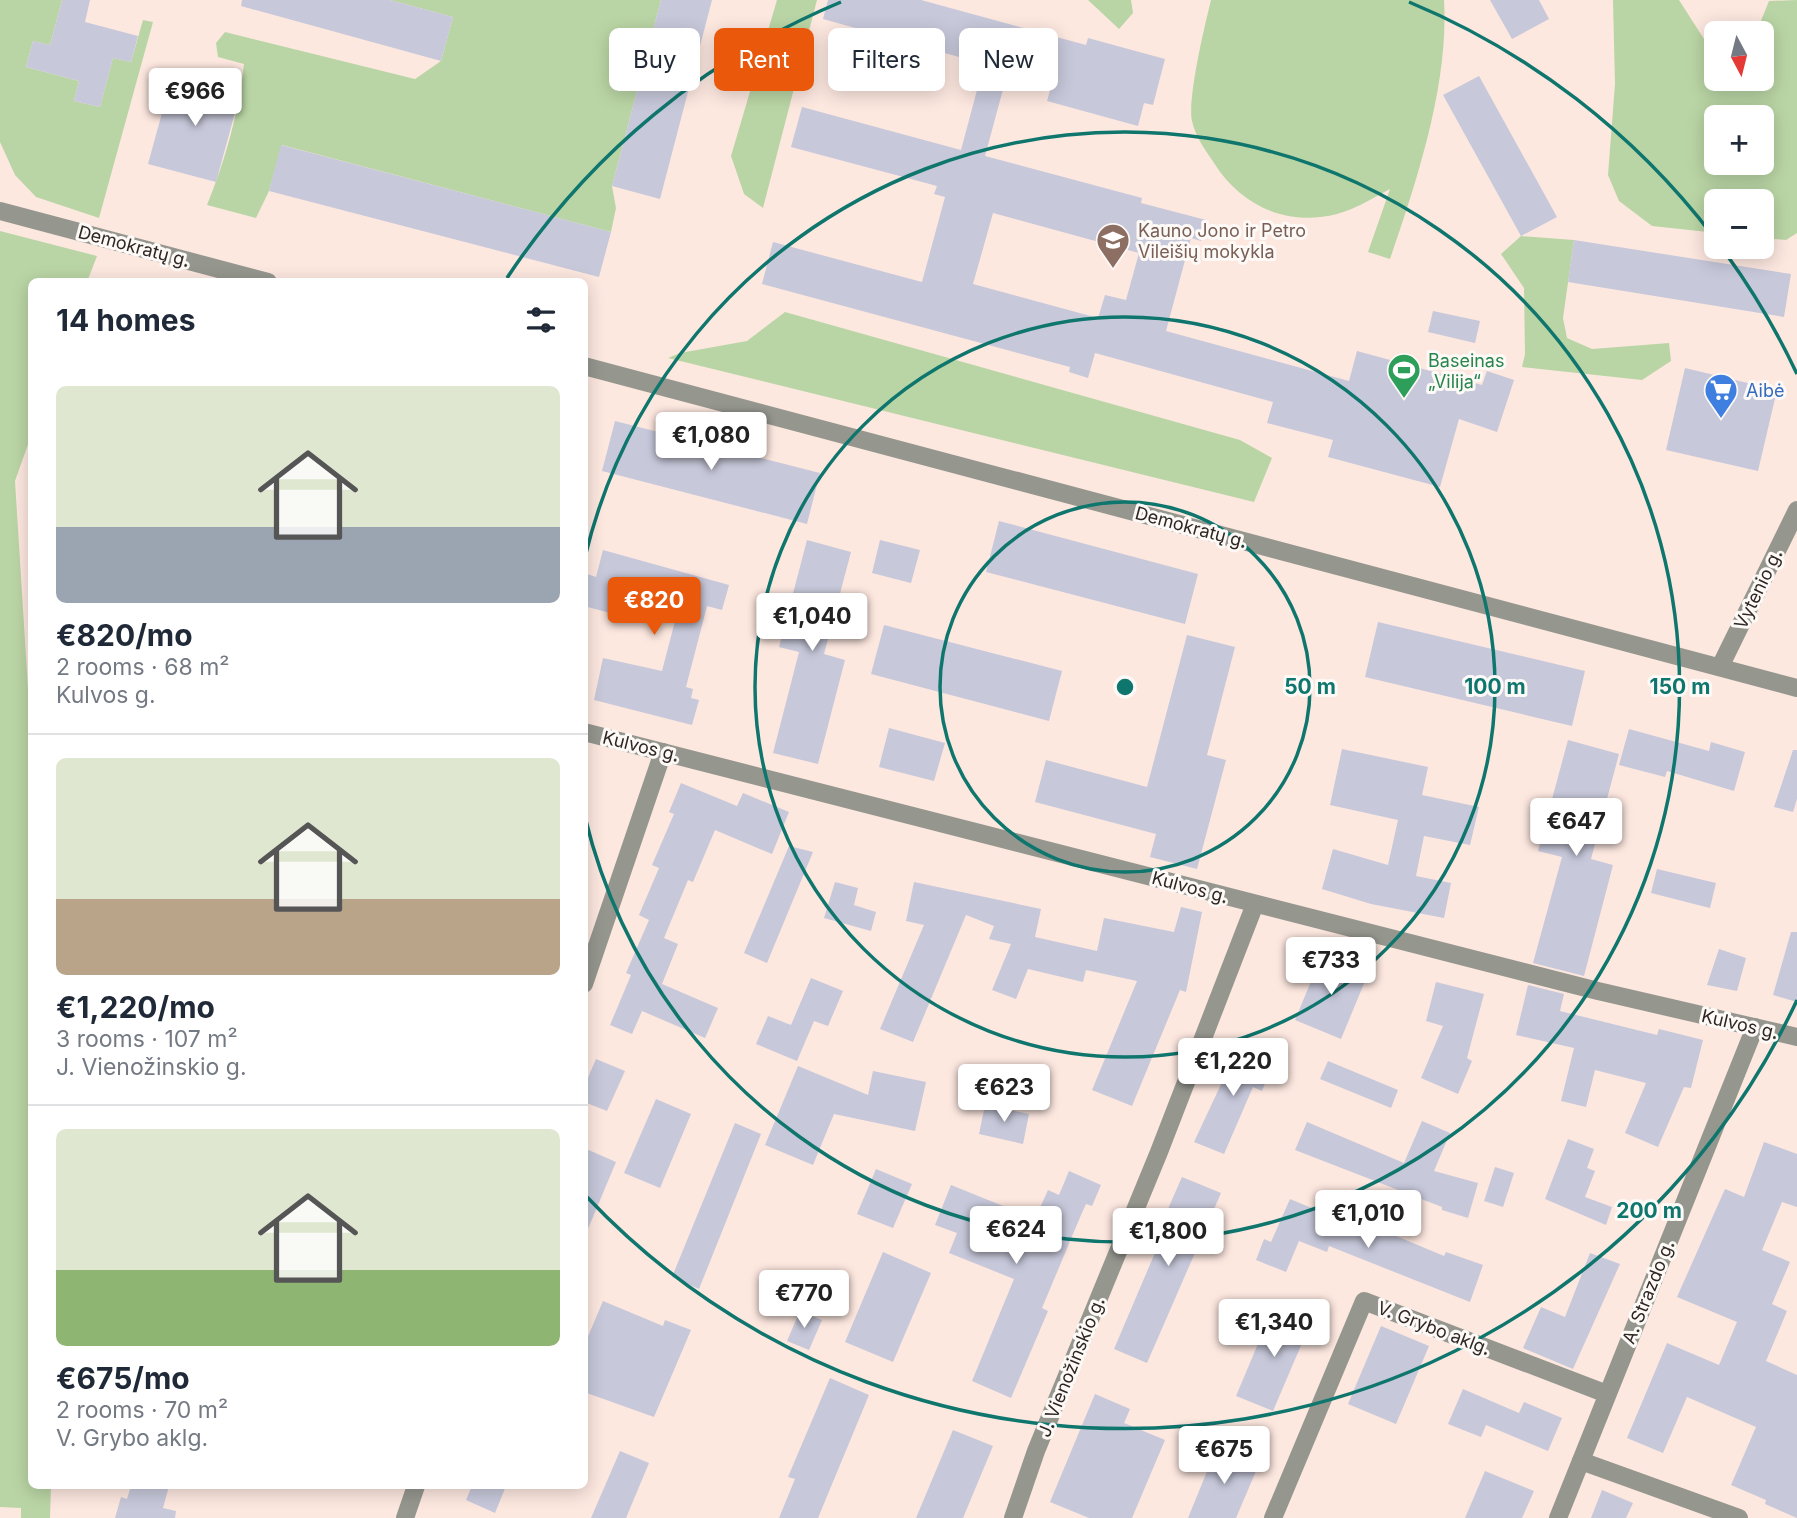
<!DOCTYPE html>
<html lang="en">
<head>
<meta charset="utf-8">
<style>
  body { margin:0; font-family:Inter,sans-serif; background:#f2f2f3; color:#1f2937; height:100vh; display:flex; flex-direction:column; font-size:26px; white-space:nowrap }
  * { box-sizing:border-box; margin:0 }
  p { font-size:23px; color:#747a83 }
  .icon { flex:none; width:38px; height:38px; fill:none; stroke:currentColor; stroke-width:2; stroke-linecap:round; stroke-linejoin:round }
  .map { position:relative; flex:1; overflow:hidden }
  .panel { position:absolute; left:28px; top:278px; width:560px; height:1211px; display:flex; flex-direction:column; background:#fff; border-radius:10px; box-shadow:0 4px 18px #0003 }
  .panel>* { flex:none }
  .top-card { position:absolute; left:609px; top:28px; width:665px; height:63px; display:flex; gap:14px }
  .needle { width:46px; rotate:173deg }
  .buttons { position:absolute; left:1704px; top:21px; display:grid; gap:14px }
  .buttons a { display:grid; place-items:center; width:70px; height:70px; border-radius:10px; background:#fff; box-shadow:0 4px 18px #0003; font-size:35px }
  .price { position:absolute; translate:-50% -60px; padding:0 16px; border-radius:7px; background:#fff; color:#222; font-size:23px; line-height:46px; filter:drop-shadow(0 2px 4px #0008) }
  .price::after { content:''; position:absolute; left:50%; top:42px; width:21px; height:16px; margin-left:-10px; background:inherit; clip-path:polygon(0 0,100% 0,50% 100%) }
  .price.current { background:#ea580c; color:#fff }
  ul { padding:0; list-style:none }
  li { display:grid; align-content:center; gap:14px; height:371px; padding:0 28px }
  li+li { border-top:2px solid #e0e1e3 }
  li span { display:grid; place-items:center; height:217px; border-radius:10px; color:#555 }
  li>.icon { margin-inline-start:auto }
  span .icon { width:126px; height:126px; fill:#fffc; stroke-width:1 }
  li b { font-size:30px }
  h2 { display:flex; justify-content:space-between; align-items:center; height:84px; padding:0 28px; font-size:30px }
  .tag { padding:0 24px; border-radius:10px; background:#fff; box-shadow:0 4px 18px #0003; font-size:24px; line-height:63px }
  .tag.current { background:#ea580c; color:#fff }
  .map>svg:first-child { display:block }
</style>
</head>
<body>
<div class="map">
<svg width="1797" height="1518" viewBox="0 0 1797 1518">
  <rect width="100%" height="100%" fill="#fde8e0"/>
  <!-- green -->
  <g fill="#bad5a5" fill-rule="evenodd">
    <path d="M0 0H62L50 45 33 41 26 67 79 81 74 101 100 107 113 58 131 62 143 20 153 22 99 218 36 197 15 175 0 142Z"/>
    <path d="M390 0H661L612 186 616 208 611 232 282 145 269 191 256 218 207 205C225 161 239 112 244 64L218 57 216 43 225 32 415 79 441 61 453 17Z"/>
    <path d="M777 0H817L763 208 744 194 731 156Z"/>
    <path d="M1088 0H1131L1133 13 1119 29Z"/>
    <path d="M1211 0H1444C1449 84 1417 180 1390 259L1368 252 1390 189C1373 198 1356 209 1337 214 1287 227 1241 206 1214 163 1206 151 1195 136 1192 121 1187 100 1205 24 1211 0Z"/>
    <path d="M1613 0H1679L1704 39 1717 35V79H1762V33H1756L1769 1 1797 0V233L1786 240 1762 238V201H1717V233L1652 226 1619 201 1608 175 1615 84ZM1717 117H1762V163H1717Z"/>
    <path d="M0 231 97 256 87 282H32L31 436 15 481 32 753V1486H51L50 1518H21V1508L0 1507Z"/>
    <path d="M1521 236 1574 240 1563 318 1567 338 1592 349 1669 343 1671 361 1642 380 1522 367 1525 354 1524 288 1501 254Z"/>
    <path d="M785 312 1240 440 1272 458 1254 502 668 358 680 353 747 341Z"/>
  </g>
  <!-- building -->
  <g fill="#c7c8da" fill-rule="evenodd">
    <path d="M62 0H90L85 22 138 36 131 62 113 58 100 107 74 101 79 81 26 67 33 41 50 45Z"/>
    <path d="M242 0H390L453 17 441 61 241 6Z"/>
    <path d="M661 0H712L660 199 612 186Z"/>
    <path d="M828 0H921L1086 45 1088 38 1165 59 1153 105 1144 103 1138 126 1047 101 1052 83 1008 71 985 156 1142 198 1141 203 1206 220 1201 241 1191 238 1166 331 1349 381 1357 351 1482 385 1487 371 1514 380 1497 432 1459 419 1440 487 1328 457 1333 440 1267 423 1273 402 1095 353 1088 378 1069 372 1070 367 762 284 773 242 922 282 945 197 934 194 937 186 791 147 802 107 961 150 984 64 823 19ZM993 213 1139 253 1126 300 1105 295 1098 318 973 284Z"/>
    <path d="M1490 0H1539L1549 19 1512 39Z"/>
    <path d="M173 73 241 91 216 182 148 164Z"/>
    <path d="M1479 76 1557 217 1521 236 1443 95Z"/>
    <path d="M281 145 611 232 599 277 269 191Z"/>
    <path d="M1574 240 1791 274 1784 317 1568 282Z"/>
    <path d="M1433 311 1480 321 1475 343 1428 332Z"/>
    <path d="M1685 368 1777 390 1758 471 1666 450Z"/>
    <path d="M615 421 820 473 807 524 602 471Z"/>
    <path d="M999 521 1198 574 1185 624 986 572Z"/>
    <path d="M807 540 851 552 824 654 845 660 818 764 773 753 799 652 779 647Z"/>
    <path d="M880 540 920 550 911 583 872 573Z"/>
    <path d="M603 550 729 585 722 610 707 606 686 687 693 689 691 698 699 700 692 725 594 700 603 658 662 671 681 598 618 581 610 613 584 606V573L596 577Z"/>
    <path d="M1378 622 1585 671 1572 726 1365 677Z"/>
    <path d="M884 625 1062 671 1049 721 871 674Z"/>
    <path d="M1187 635 1235 647 1207 755 1226 760 1197 869 1150 857 1156 834 1035 802 1046 760 1147 787Z"/>
    <path d="M889 728 945 743 934 781 879 767Z"/>
    <path d="M1629 729 1709 751 1711 742 1745 752 1734 791 1667 771 1665 777 1619 765Z"/>
    <path d="M1568 740 1619 754 1591 859 1613 865 1584 976 1533 963 1562 857 1538 851Z"/>
    <path d="M1342 749 1428 767 1422 795 1479 807 1470 845 1424 836 1416 876 1451 883 1444 918 1371 904 1322 889 1333 849 1388 865 1398 820 1330 805Z"/>
    <path d="M1793 750H1797V799L1793 812 1774 807Z"/>
    <path d="M681 783 737 806 743 793 789 812 772 854 715 830 693 882 688 880 664 938 678 944 662 984 718 1008 705 1038 642 1011 632 1034 610 1025 631 975 626 973 649 920 639 915 659 868 652 865 674 814 669 812Z"/>
    <path d="M789 846 813 852 767 963 744 953Z"/>
    <path d="M1657 869 1716 883 1710 908 1651 893Z"/>
    <path d="M835 882 858 888 854 905 876 912 871 931 824 918Z"/>
    <path d="M914 882 1041 909 1035 937 1097 951 1104 918 1174 932 1181 907 1202 912 1186 992 1180 990 1132 1106 1092 1090 1137 981 1086 970 1083 982 1028 969 1016 999 992 990 1011 944 989 939 994 926 966 915 913 1042 880 1029 924 925 906 921Z"/>
    <path d="M1791 932H1797V1002L1773 995Z"/>
    <path d="M1719 949 1746 958 1737 991 1707 985Z"/>
    <path d="M1322 955 1368 974 1341 1039 1295 1020Z"/>
    <path d="M811 978 843 991 828 1026 814 1021 797 1061 756 1044 768 1016 791 1025Z"/>
    <path d="M1436 982 1484 994 1467 1058 1472 1061 1458 1094 1421 1078 1443 1026 1426 1021Z"/>
    <path d="M1528 985 1564 994 1560 1011 1657 1035 1659 1029 1703 1040 1691 1088 1684 1087 1658 1147 1625 1133 1646 1083 1595 1070 1586 1107 1561 1101 1574 1048 1516 1035Z"/>
    <path d="M1239 1046 1274 1060 1262 1091 1253 1087 1224 1154 1194 1142Z"/>
    <path d="M596 1059 625 1071 607 1111 584 1102V1087Z"/>
    <path d="M1328 1061 1398 1090 1391 1108 1320 1079Z"/>
    <path d="M798 1066 868 1095 873 1071 926 1082 915 1131 834 1114 813 1165 765 1145Z"/>
    <path d="M656 1099 691 1114 660 1188 624 1173Z"/>
    <path d="M985 1105 1029 1114 1023 1144 979 1134Z"/>
    <path d="M1422 1121 1450 1133 1434 1171 1478 1183 1468 1218 1442 1210V1207L1295 1150 1307 1122 1404 1163Z"/>
    <path d="M735 1123 761 1134 699 1289 672 1277Z"/>
    <path d="M1568 1139 1594 1149 1587 1168 1595 1171 1585 1197 1612 1207 1606 1225 1545 1199Z"/>
    <path d="M1764 1142 1797 1154V1207L1782 1202 1762 1250 1790 1262 1772 1304 1787 1311 1766 1361 1797 1375V1518L1765 1504 1766 1500 1731 1485 1756 1427 1687 1397 1663 1453 1627 1438 1667 1343 1719 1365 1737 1322 1677 1297 1725 1189 1744 1197Z"/>
    <path d="M584 1148 616 1162 585 1236H584Z"/>
    <path d="M1495 1167 1514 1173 1503 1207 1484 1201Z"/>
    <path d="M876 1169 912 1184 893 1228 857 1214Z"/>
    <path d="M1069 1171 1101 1185 1092 1206 1086 1204 1081 1215 1042 1308 1048 1311 1011 1398 972 1381 1014 1279 949 1253 957 1233 935 1225 951 1185 1035 1219 1048 1190 1059 1195Z"/>
    <path d="M1182 1177 1221 1193 1147 1363 1114 1349 1169 1220 1164 1218Z"/>
    <path d="M1290 1199 1362 1229 1365 1223 1444 1256 1446 1252 1483 1265 1470 1302 1329 1246 1327 1252 1299 1241 1286 1272 1256 1260 1264 1239 1271 1242Z"/>
    <path d="M883 1252 931 1273 893 1362 845 1342Z"/>
    <path d="M1590 1253 1620 1264 1573 1369 1523 1348 1541 1307 1565 1317Z"/>
    <path d="M603 1301 663 1326 665 1320 691 1330 654 1417 584 1392V1346Z"/>
    <path d="M1274 1306 1311 1322 1273 1411 1236 1396Z"/>
    <path d="M800 1311 822 1320 809 1350 787 1341Z"/>
    <path d="M1381 1326 1429 1346 1396 1424 1348 1404Z"/>
    <path d="M830 1378 869 1395 818 1518H779L795 1479 788 1477Z"/>
    <path d="M1463 1389 1519 1413 1524 1402 1562 1418 1548 1451 1486 1425 1481 1437 1448 1424Z"/>
    <path d="M1095 1394 1130 1409 1124 1423 1165 1440 1132 1518H1089L1050 1502Z"/>
    <path d="M953 1430 993 1446 963 1518H916Z"/>
    <path d="M1217 1447 1259 1464 1236 1518H1188Z"/>
    <path d="M620 1451 649 1463 626 1518H591Z"/>
    <path d="M1485 1471 1534 1491 1522 1518H1465Z"/>
    <path d="M131 1486H169L163 1508 176 1511 175 1518H115L121 1497 127 1499Z"/>
    <path d="M472 1486H506L495 1513 466 1500Z"/>
    <path d="M1602 1490 1633 1503 1626 1518H1591Z"/>
  </g>
  <g fill="none" stroke-linecap="round" stroke-linejoin="round">
    <!-- minor -->
    <g stroke="#95978f" stroke-width="18">
      <path d="M0 211 268 282"/>
      <path d="M584 366 1797 688"/>
      <path d="M1720 667 1797 510"/>
      <path d="M584 732 1598 991 1797 1037"/>
      <path d="M584 984 663 752"/>
      <path d="M1581 1461 1739 1518"/>
      <path d="M405 1518 416 1486"/>
      <path d="M1013 1518 1036 1451 1159 1152 1255 904"/>
      <path d="M1273 1518 1364 1301 1607 1394"/>
      <path d="M1558 1518 1755 1027"/>
    </g>
  </g>
  <!-- distance rings -->
  <g fill="none" stroke="#0f766e" stroke-width="3.5">
    <circle cx="1125" cy="687" r="185"/>
    <circle cx="1125" cy="687" r="370"/>
    <path d="M585 557A555 555 0 1 1 585 817"/>
    <path d="M1797 1000A741 741 0 0 1 587 1197M507 278A741 741 0 0 1 841 2M1409 2A741 741 0 0 1 1713 236M1724 251A741 741 0 0 1 1797 374"/>
  </g>
  <!-- icons -->
  <defs>
    <symbol id="school-pin" viewBox="-11 -11 22 30"><path d="M0 17L-7.5 6A9.5 9.5 0 1 1 7.5 6Z" fill="#8d6e63" stroke="#fdf9f7"/><path d="M0-5L7-2L0 1L-7-2ZM-4 1L0 2.5L4 1V4Q0 6-4 4Z" fill="#fff"/></symbol>
    <symbol id="stadium-pin" viewBox="-11 -11 22 30"><path d="M0 17L-7.5 6A9.5 9.5 0 1 1 7.5 6Z" fill="#2e9e5b" stroke="#fdf9f7"/><path d="M0-5a6.5 5 0 1 0 0 10a6.5 5 0 1 0 0-10ZM-3.5-1.8h7v3.6h-7Z" fill="#fff"/></symbol>
    <symbol id="supermarket-pin" viewBox="-11 -11 22 30"><path d="M0 17L-7.5 6A9.5 9.5 0 1 1 7.5 6Z" fill="#3f7fe0" stroke="#fdf9f7"/><path d="M-6-5.5h2.5l.6 2H6L4.5 2H-2.5L-4.4-4H-6ZM-1.5 3.2a1.3 1.3 0 1 0 .1 0ZM3 3.2a1.3 1.3 0 1 0 .1 0Z" fill="#fff"/></symbol>
  </defs>
  <g fill-rule="evenodd">
    <use href="#school-pin" x="1094" y="221" width="38" height="52"/>
    <use href="#stadium-pin" x="1385" y="351" width="38" height="52"/>
    <use href="#supermarket-pin" x="1702" y="371" width="38" height="52"/>
  </g>
  <g text-anchor="middle" dominant-baseline="central" stroke-width="6" stroke-linejoin="round" paint-order="stroke">
    <!-- education labels -->
    <g font-size="18" fill="#785e54" stroke="#fdf9f7" text-anchor="start">
      <text x="1138" y="230">Kauno Jono ir Petro<tspan x="1138" dy="21">Vileišių mokykla</tspan></text>
    </g>
    <!-- street labels -->
    <g font-size="18" fill="#2e2623" stroke="#fdf9f7">
      <text transform="translate(134 246) rotate(15)">Demokratų g.</text>
      <text transform="translate(1191 527) rotate(15)">Demokratų g.</text>
      <text transform="translate(1758 589) rotate(-64)">Vytenio g.</text>
      <text transform="translate(641 746) rotate(14)">Kulvos g.</text>
      <text transform="translate(1190 887) rotate(15)">Kulvos g.</text>
      <text transform="translate(1740 1024) rotate(13)">Kulvos g.</text>
      <text transform="translate(1648 1292) rotate(-68)">A. Strazdo g.</text>
      <text transform="translate(1434 1328) rotate(21)">V. Grybo aklg.</text>
      <text transform="translate(1071 1367) rotate(-68)">J. Vienožinskio g.</text>
    </g>
    <!-- leisure labels -->
    <g font-size="18" fill="#27864d" stroke="#fdf9f7" text-anchor="start">
      <text x="1428" y="360">Baseinas<tspan x="1428" dy="21">„Vilija“</tspan></text>
    </g>
    <!-- shop labels -->
    <g font-size="18" fill="#366cbe" stroke="#fdf9f7" text-anchor="start">
      <text x="1746" y="390">Aibė</text>
    </g>
  </g>
  <circle cx="1125" cy="687" r="10" fill="#0f766e" stroke="#fdf9f7" stroke-width="3.5"/>
  <g font-size="21" text-anchor="middle" font-weight="bold" fill="#0f766e" stroke="#fdf9f7" stroke-width="6" stroke-linejoin="round" paint-order="stroke">
    <text x="1310" y="694">50 m</text>
    <text x="1495" y="694">100 m</text>
    <text x="1680" y="694">150 m</text>
    <text x="1649" y="1218">200 m</text>
  </g>
</svg>
<div class="buttons">
<a><svg class="needle" viewBox="-14 -14 28 28"><path d="M0-13l5 13h-10z" fill="#e53935"/><path d="M0 13l5-13h-10z" fill="#747a83"/></svg></a>
<a>+</a>
<a>−</a>
</div>
<b class="price" style="left:195px;top:128px">€966</b>
<b class="price" style="left:711px;top:472px">€1,080</b>
<b class="price current" style="left:654px;top:637px">€820</b>
<b class="price" style="left:812px;top:653px">€1,040</b>
<b class="price" style="left:1576px;top:858px">€647</b>
<b class="price" style="left:1331px;top:997px">€733</b>
<b class="price" style="left:1233px;top:1098px">€1,220</b>
<b class="price" style="left:1004px;top:1124px">€623</b>
<b class="price" style="left:1368px;top:1250px">€1,010</b>
<b class="price" style="left:1016px;top:1266px">€624</b>
<b class="price" style="left:1168px;top:1268px">€1,800</b>
<b class="price" style="left:804px;top:1330px">€770</b>
<b class="price" style="left:1274px;top:1359px">€1,340</b>
<b class="price" style="left:1224px;top:1486px">€675</b>
<div class="top-card">
<a class="tag">Buy</a>
<a class="tag current">Rent</a>
<a class="tag">Filters</a>
<a class="tag">New</a>
</div>
<section class="panel">
<h2>14 homes<svg class="icon" aria-label="filters" viewBox="0 0 24 24"><path d="M4 7h16M4 17h16"/><circle cx="9" cy="7" r="2"/><circle cx="15" cy="17" r="2"/></svg></h2>
<ul>
<li><span style="background:linear-gradient(#dfe7d0 65%,#9aa5b1 0)"><svg class="icon" aria-label="home" viewBox="0 0 24 24"><path d="M3 11l9-7 9 7M6 9v11h12V9"/></svg></span><div><b>€820/mo</b><p>2 rooms · 68 m²</p><p>Kulvos g.</p></div></li>
<li><span style="background:linear-gradient(#dfe7d0 65%,#b9a48a 0)"><svg class="icon" aria-label="home" viewBox="0 0 24 24"><path d="M3 11l9-7 9 7M6 9v11h12V9"/></svg></span><div><b>€1,220/mo</b><p>3 rooms · 107 m²</p><p>J. Vienožinskio g.</p></div></li>
<li><span style="background:linear-gradient(#dfe7d0 65%,#8fb573 0)"><svg class="icon" aria-label="home" viewBox="0 0 24 24"><path d="M3 11l9-7 9 7M6 9v11h12V9"/></svg></span><div><b>€675/mo</b><p>2 rooms · 70 m²</p><p>V. Grybo aklg.</p></div></li>
</ul>
</section>
</div>
</body>
</html>
